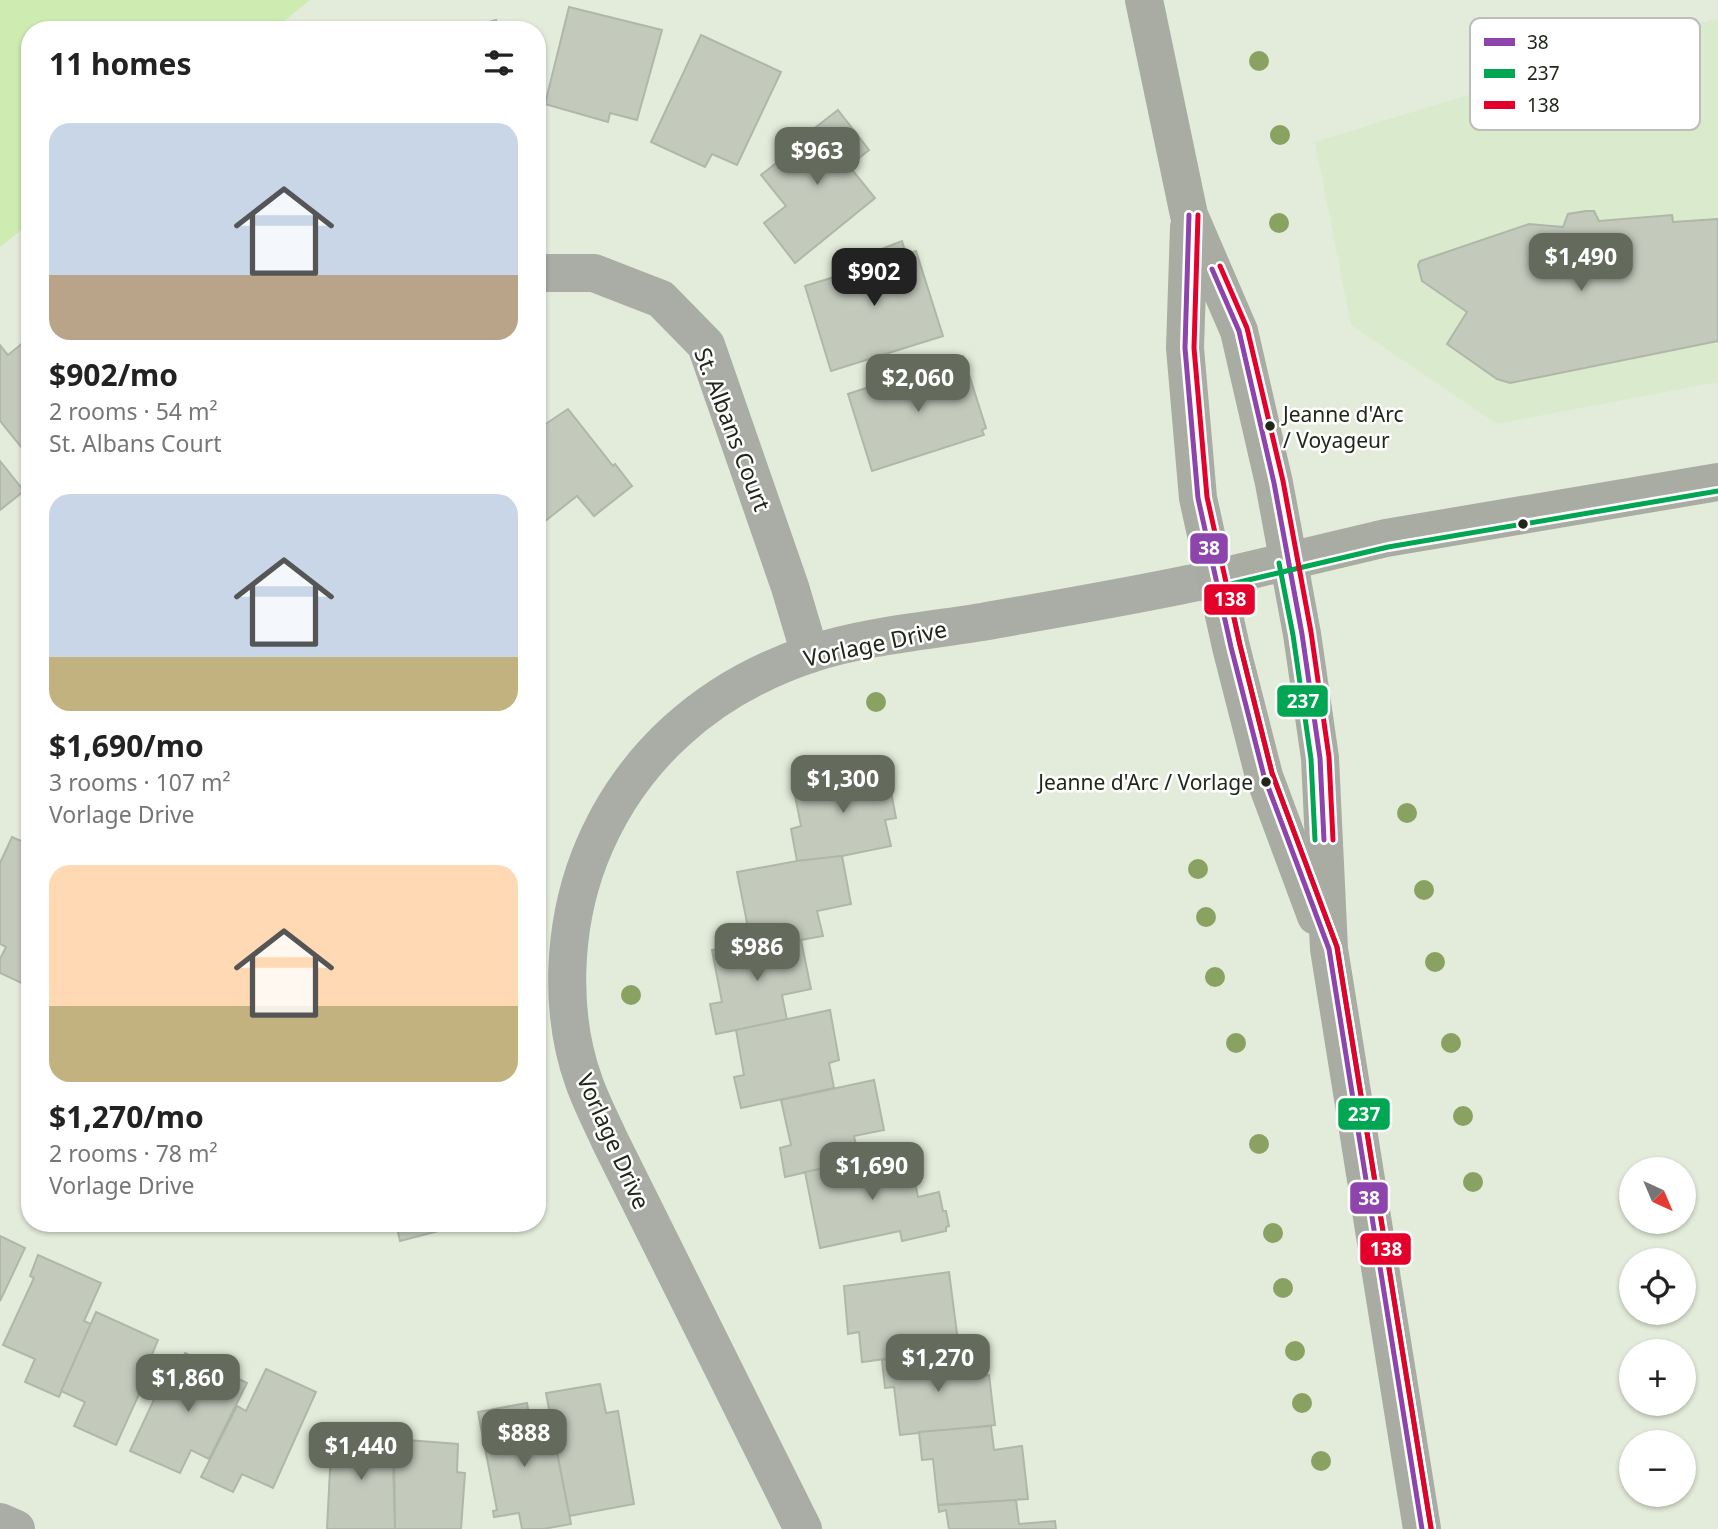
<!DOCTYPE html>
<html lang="en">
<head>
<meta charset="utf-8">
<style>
  body { margin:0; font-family:"Noto Sans",sans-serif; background:#f2f2f2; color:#222; height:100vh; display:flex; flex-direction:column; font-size:26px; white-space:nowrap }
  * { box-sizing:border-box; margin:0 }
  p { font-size:23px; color:#767676 }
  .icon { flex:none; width:38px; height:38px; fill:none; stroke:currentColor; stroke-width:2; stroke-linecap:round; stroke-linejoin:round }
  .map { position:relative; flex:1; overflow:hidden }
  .sheet { position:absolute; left:21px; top:21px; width:525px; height:1211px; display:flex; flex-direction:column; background:#fff; border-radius:28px; box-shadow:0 2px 5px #0004 }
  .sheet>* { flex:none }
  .needle { width:46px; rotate:136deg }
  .tools { position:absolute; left:1619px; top:1157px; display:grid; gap:14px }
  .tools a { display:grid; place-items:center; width:77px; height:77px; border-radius:50%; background:#fff; box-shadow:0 2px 5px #0004; font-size:35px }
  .price { position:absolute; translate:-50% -60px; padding:0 16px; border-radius:14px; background:#646b5d; color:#fff; font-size:23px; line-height:46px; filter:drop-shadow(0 2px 4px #0008) }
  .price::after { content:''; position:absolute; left:50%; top:42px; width:21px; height:16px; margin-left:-10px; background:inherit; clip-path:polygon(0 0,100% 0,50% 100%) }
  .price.selected { background:#222; color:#fff }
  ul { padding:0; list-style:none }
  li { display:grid; align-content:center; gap:14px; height:371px; padding:0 28px }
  li span { display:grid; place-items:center; height:217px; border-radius:21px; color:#555 }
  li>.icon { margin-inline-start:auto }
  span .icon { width:126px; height:126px; fill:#fffc; stroke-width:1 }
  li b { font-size:30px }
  h2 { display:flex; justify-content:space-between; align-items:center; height:84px; padding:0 28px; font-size:30px }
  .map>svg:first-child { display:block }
</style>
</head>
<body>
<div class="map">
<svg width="1718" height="1529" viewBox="0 0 1718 1529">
  <rect width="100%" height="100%" fill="#e3ecda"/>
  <!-- built -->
  <path fill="#daeacc" d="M1718 18V382L1497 424 1351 325 1315 142Z"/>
  <!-- green -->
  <path fill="#ceebb2" d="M0 0H310L273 30H30V223L0 247Z"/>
  <!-- building -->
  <g fill="#c3cabc" stroke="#afb7a8" stroke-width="2">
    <path d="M569 7 662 30 637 120 610 113 608 122 545 104Z"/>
    <path d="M496 20 499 30H461Z"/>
    <path d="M701 35 781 72 737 165 712 154 705 167 651 142Z"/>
    <path d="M838 110 869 150 849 166 875 198 795 263 764 223 786 206 761 175 813 134 811 131Z"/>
    <path d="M1586 211H1594L1599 221 1672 215 1673 222 1718 219V341L1510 383 1497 379 1447 344 1467 312 1422 281 1418 265 1420 261 1529 224 1563 227 1568 214Z"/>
    <path d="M902 241 906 254 916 251 943 336 831 371 805 286 857 270 853 260Z"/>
    <path d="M30 337V458L0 421V345L8 355Z"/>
    <path d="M963 356 986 428 982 430 984 435 872 471 848 394Z"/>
    <path d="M568 409 613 466 615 464 632 486 594 516 577 496 544 522 537 514V417L544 425Z"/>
    <path d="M0 461 24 491 0 510Z"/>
    <path d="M886 766 896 818 885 820 891 846 842 856 797 861 791 829 801 826 793 785Z"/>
    <path d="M12 837 30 845V987L0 973V959L6 947 0 944V863Z"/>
    <path d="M842 856 851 904 817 911 823 936 801 940 751 943 737 872 797 861Z"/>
    <path d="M801 940 811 989 782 995 787 1020 716 1034 710 1004 722 1002 712 950 751 943Z"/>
    <path d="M830 1010 839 1060 829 1063 834 1088 741 1108 734 1077 744 1075 736 1030Z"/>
    <path d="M874 1080 884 1130 854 1136 859 1160 785 1177 780 1148 791 1145 781 1100Z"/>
    <path d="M908 1151 918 1197 939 1192 943 1211H946L949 1226 946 1227V1231L902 1241 900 1231 820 1248 805 1172Z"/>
    <path d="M396 1223H469L400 1241Z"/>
    <path d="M0 1236 25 1248 0 1301Z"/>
    <path d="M38 1255 101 1283 84 1321 91 1324 59 1397 25 1382 35 1359 3 1345 34 1278 30 1276Z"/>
    <path d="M949 1272 959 1349 862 1362 859 1332 848 1334 844 1286Z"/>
    <path d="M96 1312 158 1340 146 1369 150 1370 116 1445 74 1426 85 1402 61 1391Z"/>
    <path d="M959 1349 962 1378 989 1375 995 1425 900 1435 894 1387 885 1388 882 1360Z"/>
    <path d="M185 1353 247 1383 209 1459 191 1450 180 1473 130 1451 164 1378 172 1382Z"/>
    <path d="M266 1369 316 1392 273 1488 242 1474 233 1492 201 1477 237 1406 246 1411Z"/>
    <path d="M600 1384 606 1413 618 1411 634 1504 569 1516 546 1393Z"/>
    <path d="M527 1403 532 1432 552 1428 571 1524 543 1529H522L519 1513 494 1517 493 1511 497 1510 478 1412Z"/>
    <path d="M991 1426 994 1450 1022 1446 1028 1499 938 1505 933 1459 922 1460 919 1432Z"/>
    <path d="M332 1430 387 1434 386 1460 393 1461 395 1529H327Z"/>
    <path d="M394 1439 458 1444 457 1472 465 1473 461 1529H395Z"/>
    <path d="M1016 1500 1019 1524 1055 1521 1056 1529H949L946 1510 939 1512 938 1505Z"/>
  </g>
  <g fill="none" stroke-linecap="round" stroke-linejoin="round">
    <!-- street -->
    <g stroke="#a9ada5" stroke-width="38">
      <path d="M537 273H594L661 299 706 345 790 587 810 654"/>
      <path d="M0 1522 16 1529"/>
      <path d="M803 1529 610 1141C601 1121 591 1102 584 1082 559 1013 563 927 589 859 628 758 708 688 810 654 865 636 926 631 982 622 1061 608 1139 595 1217 578"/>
    </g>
    <!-- secondary -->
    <g stroke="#a8aca3" stroke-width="38">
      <path d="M1144 0 1189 215 1239 331 1274 483 1302 634 1320 758 1329 949 1422 1529"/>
      <path d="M1189 227 1185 348 1198 498 1231 647 1264 776 1316 916"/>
      <path d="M1217 578 1386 538 1718 482"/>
    </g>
    <defs>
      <g id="bus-1">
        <path d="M1189 215 1185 348 1198 498 1231 647 1264 776 1329 949 1422 1529"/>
        <path d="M1212 269 1239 331 1274 483 1302 634 1320 758 1324 840"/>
      </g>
      <g id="bus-2">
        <path d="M1279 563 1293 635 1311 759 1315 840"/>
        <path d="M1431 1528 1337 947 1272 773 1240 645 1227 585 1388 547 1718 491"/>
      </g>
      <g id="bus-3">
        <path d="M1198 215 1194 348 1207 497 1240 645 1272 773 1337 947 1431 1528"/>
        <path d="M1220 266 1247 328 1283 481 1311 632 1329 757 1333 840"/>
      </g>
    </defs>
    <!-- bus-1 casing -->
    <use href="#bus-1" stroke="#fff" stroke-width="10"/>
    <!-- bus-2 casing -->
    <use href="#bus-2" stroke="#fff" stroke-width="10"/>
    <!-- bus-3 casing -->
    <use href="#bus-3" stroke="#fff" stroke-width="10"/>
    <!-- bus-1 -->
    <use href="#bus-1" stroke="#8e44ad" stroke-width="5"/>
    <!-- bus-2 -->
    <use href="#bus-2" stroke="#00a651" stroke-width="5"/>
    <!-- bus-3 -->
    <use href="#bus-3" stroke="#e4002b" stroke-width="5"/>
  </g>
  <!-- trees -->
  <g fill="#89a262">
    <circle cx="1259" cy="61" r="10"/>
    <circle cx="1280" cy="135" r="10"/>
    <circle cx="1279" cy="223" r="10"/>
    <circle cx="876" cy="702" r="10"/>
    <circle cx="1407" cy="813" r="10"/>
    <circle cx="1198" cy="869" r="10"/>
    <circle cx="1424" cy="890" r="10"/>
    <circle cx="1206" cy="917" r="10"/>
    <circle cx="1435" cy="962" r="10"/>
    <circle cx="1215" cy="977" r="10"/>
    <circle cx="631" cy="995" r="10"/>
    <circle cx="1236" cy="1043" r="10"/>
    <circle cx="1451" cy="1043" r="10"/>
    <circle cx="1463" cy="1116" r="10"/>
    <circle cx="1259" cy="1144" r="10"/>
    <circle cx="1473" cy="1182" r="10"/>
    <circle cx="1273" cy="1233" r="10"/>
    <circle cx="1283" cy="1288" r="10"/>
    <circle cx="1295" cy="1351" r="10"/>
    <circle cx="1302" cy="1403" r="10"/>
    <circle cx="1321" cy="1461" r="10"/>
  </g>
  <!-- markers -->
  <g fill="#20261a" stroke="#fff" stroke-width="2.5">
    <circle cx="1270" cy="426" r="6"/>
    <circle cx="1523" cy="524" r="6"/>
    <circle cx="1266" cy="782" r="6"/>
  </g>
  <g text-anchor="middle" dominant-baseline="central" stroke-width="5" stroke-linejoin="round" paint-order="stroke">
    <!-- bus labels -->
    <g font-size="21" fill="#20261a" stroke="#fff" text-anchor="start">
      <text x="1283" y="414">Jeanne d'Arc<tspan x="1283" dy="26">/ Voyageur</tspan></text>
      <text x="1253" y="782" text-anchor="end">Jeanne d'Arc / Vorlage</text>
    </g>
    <!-- street labels -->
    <g font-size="23" fill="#20261a" stroke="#fff">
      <text transform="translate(733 429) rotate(69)">St. Albans Court</text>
      <text transform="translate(875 643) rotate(-12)">Vorlage Drive</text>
      <text transform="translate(614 1141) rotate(66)">Vorlage Drive</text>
    </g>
  </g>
  <!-- legend -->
  <rect x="1470" y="18" width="230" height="112" rx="10" fill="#fff" stroke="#bcbeba" stroke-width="2"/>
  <rect x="1484" y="38" width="31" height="8" fill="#8e44ad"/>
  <rect x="1484" y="69" width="31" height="9" fill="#00a651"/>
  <rect x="1484" y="101" width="31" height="8" fill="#e4002b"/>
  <g font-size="19" fill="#20261a">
    <text x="1527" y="49">38</text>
    <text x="1527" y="80">237</text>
    <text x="1527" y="112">138</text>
  </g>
  <g stroke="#fff" stroke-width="2.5">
    <rect x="1189" y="532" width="40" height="33" rx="7" fill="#8e44ad"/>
    <rect x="1203" y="583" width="53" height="33" rx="7" fill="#e4002b"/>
    <rect x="1276" y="684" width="53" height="34" rx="7" fill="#00a651"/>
    <rect x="1337" y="1097" width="54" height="34" rx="7" fill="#00a651"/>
    <rect x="1349" y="1181" width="40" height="34" rx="7" fill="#8e44ad"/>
    <rect x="1359" y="1232" width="53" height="34" rx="7" fill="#e4002b"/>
  </g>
  <g font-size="19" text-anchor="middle" font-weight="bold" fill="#fff">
    <text x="1209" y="555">38</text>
    <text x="1230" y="606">138</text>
    <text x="1303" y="708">237</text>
    <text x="1364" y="1121">237</text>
    <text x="1369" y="1205">38</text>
    <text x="1386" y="1256">138</text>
  </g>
</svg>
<div class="tools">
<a><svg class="needle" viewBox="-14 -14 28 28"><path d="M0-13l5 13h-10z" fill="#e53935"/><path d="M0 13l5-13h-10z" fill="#767676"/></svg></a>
<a><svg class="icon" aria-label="locate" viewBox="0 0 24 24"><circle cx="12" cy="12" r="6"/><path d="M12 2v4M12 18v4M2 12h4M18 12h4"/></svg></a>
<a>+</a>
<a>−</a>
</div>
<b class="price" style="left:817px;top:187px">$963</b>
<b class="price" style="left:1581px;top:293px">$1,490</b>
<b class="price selected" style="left:874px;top:308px">$902</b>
<b class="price" style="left:918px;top:414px">$2,060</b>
<b class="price" style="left:843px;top:815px">$1,300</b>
<b class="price" style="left:757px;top:983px">$986</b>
<b class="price" style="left:872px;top:1202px">$1,690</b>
<b class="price" style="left:938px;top:1394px">$1,270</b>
<b class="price" style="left:188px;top:1414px">$1,860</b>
<b class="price" style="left:524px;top:1469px">$888</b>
<b class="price" style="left:361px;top:1482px">$1,440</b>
<section class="sheet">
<h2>11 homes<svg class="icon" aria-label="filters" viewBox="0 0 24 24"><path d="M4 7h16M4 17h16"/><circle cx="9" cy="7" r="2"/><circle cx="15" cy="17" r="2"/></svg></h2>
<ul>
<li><span style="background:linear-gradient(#c9d6e8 70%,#b9a48a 0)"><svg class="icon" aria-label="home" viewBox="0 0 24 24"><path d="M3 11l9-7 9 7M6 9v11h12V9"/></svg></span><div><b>$902/mo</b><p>2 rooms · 54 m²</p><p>St. Albans Court</p></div></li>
<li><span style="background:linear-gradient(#c9d6e8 75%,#c2b280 0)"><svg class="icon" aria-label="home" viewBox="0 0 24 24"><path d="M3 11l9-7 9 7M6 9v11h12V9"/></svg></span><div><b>$1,690/mo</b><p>3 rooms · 107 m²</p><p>Vorlage Drive</p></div></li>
<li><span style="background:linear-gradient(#ffd9b3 65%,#c2b280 0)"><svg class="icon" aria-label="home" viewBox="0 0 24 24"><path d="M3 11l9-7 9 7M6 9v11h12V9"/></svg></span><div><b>$1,270/mo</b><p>2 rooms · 78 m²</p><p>Vorlage Drive</p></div></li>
</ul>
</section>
</div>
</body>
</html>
